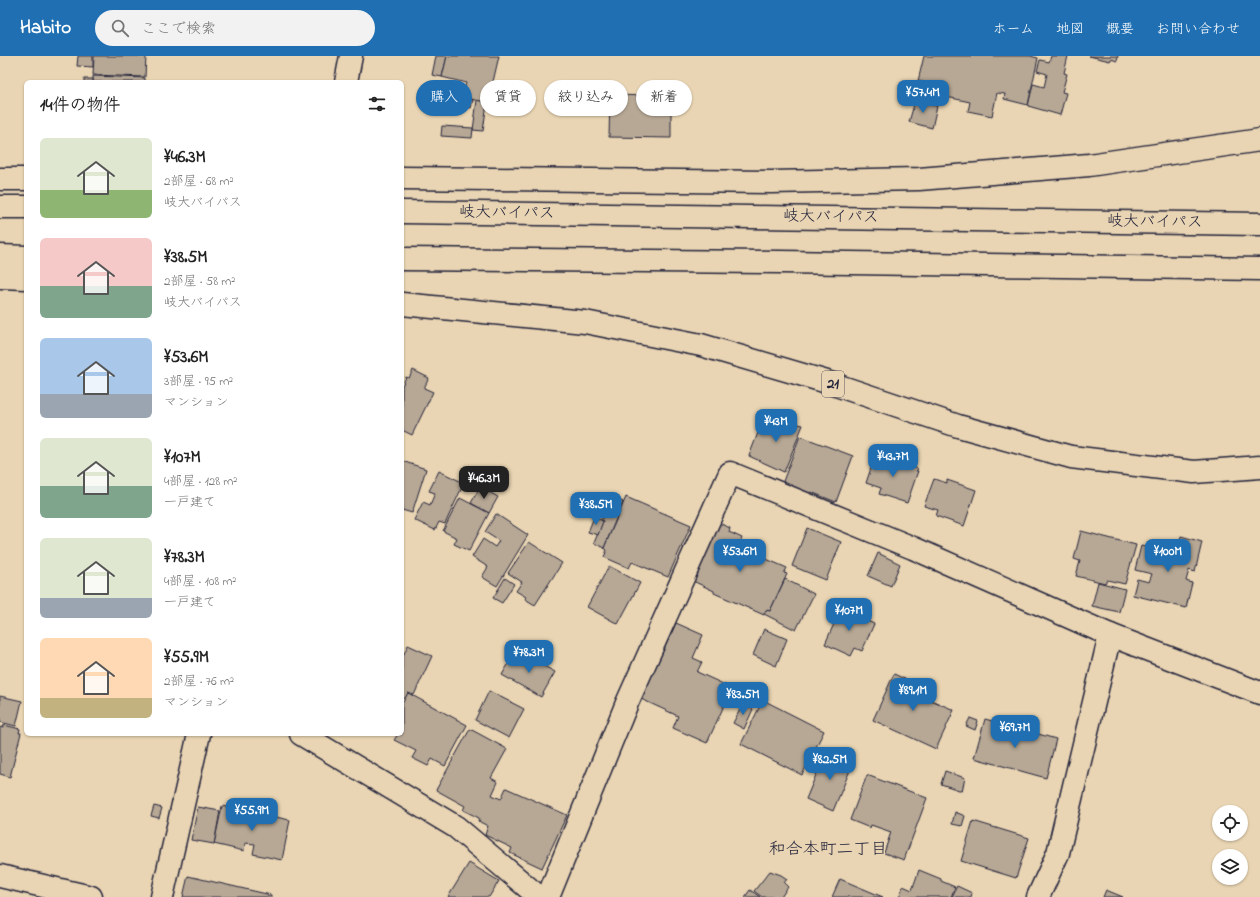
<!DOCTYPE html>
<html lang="ja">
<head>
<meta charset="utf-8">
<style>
  body { margin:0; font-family:"Indie Flower","Klee One",sans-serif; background:#f2f2f2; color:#222; height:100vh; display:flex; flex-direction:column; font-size:15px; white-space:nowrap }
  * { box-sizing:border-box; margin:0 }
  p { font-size:13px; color:#767676 }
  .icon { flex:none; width:22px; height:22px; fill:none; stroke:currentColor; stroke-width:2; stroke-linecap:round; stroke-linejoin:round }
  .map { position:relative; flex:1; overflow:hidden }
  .side { position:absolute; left:24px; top:24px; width:380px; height:656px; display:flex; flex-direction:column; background:#fff; border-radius:6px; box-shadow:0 1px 3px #0004 }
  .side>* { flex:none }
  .banner { position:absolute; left:416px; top:24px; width:380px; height:36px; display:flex; gap:8px }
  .controls { position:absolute; left:1212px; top:749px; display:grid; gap:8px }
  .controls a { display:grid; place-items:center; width:36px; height:36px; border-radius:50%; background:#fff; box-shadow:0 1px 3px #0004; font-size:20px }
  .price { position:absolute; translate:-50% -34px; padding:0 9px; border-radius:8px; background:#1f6fb2; color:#fff; font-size:13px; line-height:26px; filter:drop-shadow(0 1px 2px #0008) }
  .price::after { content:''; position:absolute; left:50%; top:24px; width:12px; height:9px; margin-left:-6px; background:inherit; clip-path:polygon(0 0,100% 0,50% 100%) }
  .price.on { background:#222; color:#fff }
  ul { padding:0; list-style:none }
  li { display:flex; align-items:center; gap:12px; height:100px; padding:0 16px }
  li span { display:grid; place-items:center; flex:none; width:112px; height:80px; border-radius:6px; color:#555 }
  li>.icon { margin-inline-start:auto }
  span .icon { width:48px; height:48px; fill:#fffc; stroke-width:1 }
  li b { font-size:17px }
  h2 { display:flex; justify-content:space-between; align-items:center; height:48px; padding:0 16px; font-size:17px }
  .chip { padding:0 14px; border-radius:18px; background:#fff; box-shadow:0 1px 3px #0004; font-size:14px; line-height:36px }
  .chip.on { background:#1f6fb2; color:#fff }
  header { display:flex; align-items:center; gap:24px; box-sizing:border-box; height:56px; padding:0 20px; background:#1f6fb2; color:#fff }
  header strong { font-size:19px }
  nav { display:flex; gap:22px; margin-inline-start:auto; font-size:14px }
  .search { width:280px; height:36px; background:#f2f2f2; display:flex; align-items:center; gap:10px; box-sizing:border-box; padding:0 14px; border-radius:22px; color:#767676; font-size:15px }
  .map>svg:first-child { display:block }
</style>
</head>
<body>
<header>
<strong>Habito</strong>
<div class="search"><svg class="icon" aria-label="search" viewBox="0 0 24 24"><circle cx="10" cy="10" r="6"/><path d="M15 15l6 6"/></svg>ここで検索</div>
<nav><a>ホーム</a><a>地図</a><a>概要</a><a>お問い合わせ</a></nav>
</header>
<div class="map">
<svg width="1260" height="841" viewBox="0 0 1260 841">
  <rect width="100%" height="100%" fill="#e9d5b3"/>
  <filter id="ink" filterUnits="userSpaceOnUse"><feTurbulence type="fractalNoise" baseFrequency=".025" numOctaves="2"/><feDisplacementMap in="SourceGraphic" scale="8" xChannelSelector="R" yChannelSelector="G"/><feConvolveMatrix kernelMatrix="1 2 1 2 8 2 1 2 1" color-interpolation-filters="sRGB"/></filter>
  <g filter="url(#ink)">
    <!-- building -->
    <g fill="#b7a895" stroke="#22223b">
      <path d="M78 0H93V11L77 10Z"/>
      <path d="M94 0H146L145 21 93 19Z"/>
      <path d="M436 0H447L442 21 432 19Z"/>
      <path d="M447 0H499L488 47 462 41 466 27 442 21Z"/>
      <path d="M924 0H1030L1038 2 1028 49 1004 43 1005 38 997 37 992 60 968 55 970 46 937 39 939 30 918 25Z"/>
      <path d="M1051 0H1068L1064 17 1067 18 1062 36 1066 37 1060 59 1028 50 1033 28 1044 31 1047 18 1037 15 1040 4 1049 6Z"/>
      <path d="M1089 0H1118L1117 5 1111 3 1110 5Z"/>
      <path d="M93 20 145 22V26H93Z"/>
      <rect x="84" y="23" width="9" height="3"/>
      <path d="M447 37 473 44 471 52 445 46Z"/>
      <path d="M610 39 656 40 671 43V82L609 81Z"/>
      <path d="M477 44 487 47 483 75 473 74Z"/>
      <path d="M915 45 937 50 932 72 909 66Z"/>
      <path d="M442 70 473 72 472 82 441 80Z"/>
      <path d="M413 314 429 322 424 332 433 336 412 379 402 374V330L406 321 409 322Z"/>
      <path d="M767 362 803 369 784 416 749 400 761 369 763 370Z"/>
      <path d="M800 380 853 400 836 446 811 436V439L782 428Z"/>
      <path d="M875 400 888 405 889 402 918 413 916 415H918L907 447 879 438 881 432 866 427Z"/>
      <path d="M402 405 426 413 412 457 402 454Z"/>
      <path d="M439 415 464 427 445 468 439 466 435 474 414 464 423 446 430 449 435 437 429 435Z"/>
      <path d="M934 423 947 427V424L976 434 964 470 936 460 938 454 924 450Z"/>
      <path d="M480 431 498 441 489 457 471 447Z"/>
      <path d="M611 441 623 446 604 492 594 487 603 465H601Z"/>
      <path d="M626 441 691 469 668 521 632 506 629 512 604 501 607 494 604 492Z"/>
      <path d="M460 442 489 457 469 495 454 488 457 482 443 475Z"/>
      <path d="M496 458 528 479 497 530 482 521 488 511 472 501 483 483 495 491 499 485 485 476Z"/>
      <path d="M594 461 603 465 598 479 588 476Z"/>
      <path d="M719 467 730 472 729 476 742 482 740 487 759 495 757 499 787 512 784 517 787 518 770 555 766 554 764 559 714 537V535L693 525Z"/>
      <path d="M807 472 841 486 826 524 792 510Z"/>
      <path d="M1081 475 1136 489 1125 528 1107 524 1105 527 1076 520 1080 505 1074 503Z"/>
      <path d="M1181 480 1202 486 1195 516 1189 514 1186 525 1192 527 1186 552 1133 539 1137 523 1149 526 1152 518 1135 514 1141 490 1161 495 1160 501 1175 505Z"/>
      <path d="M529 486 562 507 535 549 525 543 526 541 516 535 522 526 508 517Z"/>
      <path d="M878 497 900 508 891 530 868 520Z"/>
      <path d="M609 510 640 527 618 568 587 551Z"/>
      <path d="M505 522 514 528 502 547 493 542Z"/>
      <path d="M785 523 814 538 796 574 764 558 766 554 770 555Z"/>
      <path d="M1098 526 1125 533 1119 556 1092 550Z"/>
      <path d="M842 550 867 561 865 564 874 568 862 595 855 592 851 600 825 588Z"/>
      <path d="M676 567 703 579 693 602 702 606 697 616 732 632 707 687 673 672 678 660 641 643Z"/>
      <path d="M764 573 787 583 776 610 753 599Z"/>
      <path d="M408 589 432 600 414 639 408 637 405 643 403 642 402 643V602Z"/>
      <path d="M516 595 555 616 541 641 502 619Z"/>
      <path d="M894 618 928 634 924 641 954 654 936 693 873 664Z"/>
      <path d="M489 635 524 653 509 682 475 664Z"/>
      <path d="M408 637 467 669 445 710 432 703 428 710 412 702 416 695 394 684 398 678H402V648Z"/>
      <path d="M0 640 22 645 16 670 0 666Z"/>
      <path d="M763 644 824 675 802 719 741 688Z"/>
      <path d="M743 648 753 653 744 673 733 667Z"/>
      <path d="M970 662 978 665 975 674 966 670Z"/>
      <path d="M985 663 1056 683 1046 722 974 702Z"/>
      <path d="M4 669 20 673 19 677H21L10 721 0 718V671L3 672Z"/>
      <path d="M470 673 507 693 491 722 498 726 492 739 501 743 506 732 567 759 542 812 510 797 512 792 485 779 488 770 478 765 479 762 463 754 465 750 436 734Z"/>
      <path d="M826 695 853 707 833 755 806 743Z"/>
      <path d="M945 715 965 722 962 735 941 728Z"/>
      <path d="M867 719 927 742 904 804 884 797 891 776 871 769 870 772 850 764Z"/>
      <path d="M154 750 162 752 159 762 151 760Z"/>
      <path d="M222 750 290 764 282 804 253 798 255 788 245 787 244 795 214 788Z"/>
      <path d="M198 751 220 755 214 788 191 784Z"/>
      <path d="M955 756 965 760 962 770 952 768Z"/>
      <path d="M973 765 1029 782 1016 822 961 805Z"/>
      <path d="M469 807 499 825 489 841H448Z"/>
      <path d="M919 814 941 823V825L955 831 951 841H899L903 830 912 834Z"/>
      <path d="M770 815 781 819 787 823 784 827 788 831 781 841H762L754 835Z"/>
      <path d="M188 820 271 839V841H183Z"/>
      <path d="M840 823 883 841H832Z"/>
      <path d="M957 830 972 837 971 841H952Z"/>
      <path d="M750 834 760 841H745Z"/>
      <path d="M1106 834 1123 841H1103Z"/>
    </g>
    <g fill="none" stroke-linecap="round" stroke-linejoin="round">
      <defs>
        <g id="minor">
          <path d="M346 26 351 0"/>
          <path d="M301 678 456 771 539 841"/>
          <path d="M0 820 91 841"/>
          <path d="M162 841 199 678"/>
          <path d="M548 841 627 647 730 417 913 492 1110 579 1260 637"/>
          <path d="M1038 841 1058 797 1110 579"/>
        </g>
        <g id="highway">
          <path d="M402 122 771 126 919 123 1089 109 1260 84"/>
          <path d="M0 123H26"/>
          <path d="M0 151H26"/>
          <path d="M402 156 1260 168"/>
          <path d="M0 200 26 201"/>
          <path d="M402 203 781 206 1260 213"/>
          <path d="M0 221 26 222"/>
          <path d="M402 248 585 266 701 289 827 326 958 370 1071 401 1194 416 1260 411"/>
        </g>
      </defs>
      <!-- minor casing -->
      <use href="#minor" stroke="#22223b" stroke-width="25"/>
      <!-- highway casing -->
      <use href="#highway" stroke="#22223b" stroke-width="25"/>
      <!-- minor -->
      <use href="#minor" stroke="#e9d5b3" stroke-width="22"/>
      <!-- highway -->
      <use href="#highway" stroke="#e9d5b3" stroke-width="22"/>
    </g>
  </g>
  <g text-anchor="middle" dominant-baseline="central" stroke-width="3" stroke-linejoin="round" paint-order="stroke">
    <!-- shield labels -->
    <rect fill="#e9d5b3" stroke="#5e585f" stroke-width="1" x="822" y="315" width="22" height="26" rx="3"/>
    <g font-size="15" font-weight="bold" fill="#22223b">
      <text x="833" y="328">21</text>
    </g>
    <!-- street labels -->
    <g font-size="16" fill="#22223b" stroke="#e9d5b3">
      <text transform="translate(507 157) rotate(1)">岐大バイパス</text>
      <text transform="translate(831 161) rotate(1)">岐大バイパス</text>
      <text transform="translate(1155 166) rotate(1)">岐大バイパス</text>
    </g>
    <!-- neighbourhood labels -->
    <g font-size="17" fill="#22223b" stroke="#e9d5b3">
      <text x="828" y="793">和合本町二丁目</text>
    </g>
  </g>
</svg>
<div class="controls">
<a><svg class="icon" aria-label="locate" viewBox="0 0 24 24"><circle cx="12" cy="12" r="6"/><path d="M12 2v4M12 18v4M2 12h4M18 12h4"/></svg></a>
<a><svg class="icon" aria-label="layers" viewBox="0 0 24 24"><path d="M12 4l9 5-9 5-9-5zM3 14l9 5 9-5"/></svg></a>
</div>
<b class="price" style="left:923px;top:58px">¥57.4M</b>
<b class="price" style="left:776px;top:387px">¥43M</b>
<b class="price" style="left:893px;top:422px">¥43.7M</b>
<b class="price on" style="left:484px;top:444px">¥46.3M</b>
<b class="price" style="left:596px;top:470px">¥38.5M</b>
<b class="price" style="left:740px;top:517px">¥53.6M</b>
<b class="price" style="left:1168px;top:517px">¥100M</b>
<b class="price" style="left:849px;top:576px">¥107M</b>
<b class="price" style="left:529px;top:618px">¥78.3M</b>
<b class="price" style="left:913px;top:656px">¥89.1M</b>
<b class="price" style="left:743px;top:660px">¥83.5M</b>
<b class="price" style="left:1015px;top:693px">¥69.7M</b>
<b class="price" style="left:830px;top:725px">¥82.5M</b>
<b class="price" style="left:252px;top:776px">¥55.9M</b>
<div class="banner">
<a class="chip on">購入</a>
<a class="chip">賃貸</a>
<a class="chip">絞り込み</a>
<a class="chip">新着</a>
</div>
<section class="side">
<h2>14件の物件<svg class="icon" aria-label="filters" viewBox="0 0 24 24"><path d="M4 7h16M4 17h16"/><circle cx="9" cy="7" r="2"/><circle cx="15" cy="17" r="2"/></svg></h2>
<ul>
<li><span style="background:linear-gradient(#dfe7d0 65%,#8fb573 0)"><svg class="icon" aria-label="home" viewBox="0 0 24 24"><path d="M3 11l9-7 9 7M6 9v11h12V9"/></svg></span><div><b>¥46.3M</b><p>2部屋 · 68 m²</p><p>岐大バイパス</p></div></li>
<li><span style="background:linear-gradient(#f6c9c9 60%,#7fa58c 0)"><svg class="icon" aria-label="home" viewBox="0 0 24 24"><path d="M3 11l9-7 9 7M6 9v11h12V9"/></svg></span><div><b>¥38.5M</b><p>2部屋 · 58 m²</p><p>岐大バイパス</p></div></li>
<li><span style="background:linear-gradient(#a9c7e8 70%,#9aa5b1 0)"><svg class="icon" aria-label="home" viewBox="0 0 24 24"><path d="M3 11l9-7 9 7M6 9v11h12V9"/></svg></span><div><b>¥53.6M</b><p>3部屋 · 95 m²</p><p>マンション</p></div></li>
<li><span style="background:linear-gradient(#dfe7d0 60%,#7fa58c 0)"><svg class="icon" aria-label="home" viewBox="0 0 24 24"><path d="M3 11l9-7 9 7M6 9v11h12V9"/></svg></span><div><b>¥107M</b><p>4部屋 · 128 m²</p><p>一戸建て</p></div></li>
<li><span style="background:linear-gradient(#dfe7d0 75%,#9aa5b1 0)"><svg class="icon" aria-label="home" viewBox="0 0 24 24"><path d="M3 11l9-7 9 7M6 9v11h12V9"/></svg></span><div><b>¥78.3M</b><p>4部屋 · 108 m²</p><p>一戸建て</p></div></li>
<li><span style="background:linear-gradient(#ffd9b3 75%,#c2b280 0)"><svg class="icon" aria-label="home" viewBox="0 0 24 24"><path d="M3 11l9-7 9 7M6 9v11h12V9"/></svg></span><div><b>¥55.9M</b><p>2部屋 · 76 m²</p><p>マンション</p></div></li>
</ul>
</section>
</div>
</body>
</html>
